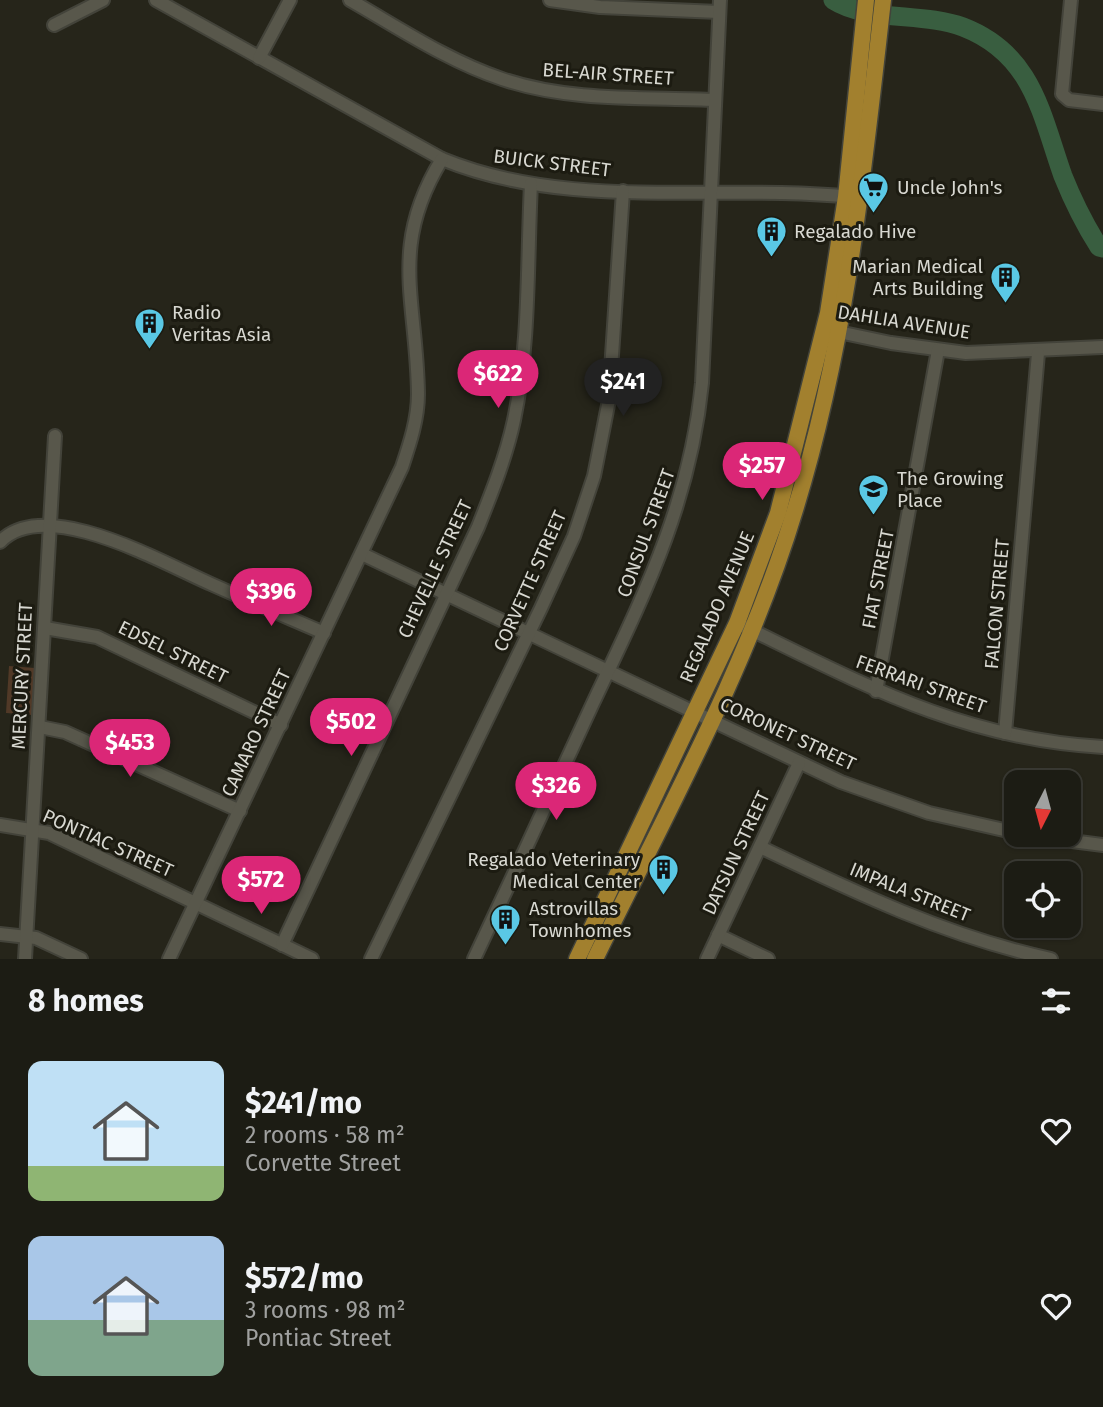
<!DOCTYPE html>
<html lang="en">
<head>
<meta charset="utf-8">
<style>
  body { margin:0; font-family:"Fira Sans",sans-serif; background:#25251d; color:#f1f3f6; height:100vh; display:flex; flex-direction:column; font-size:26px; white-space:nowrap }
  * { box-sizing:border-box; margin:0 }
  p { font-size:23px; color:#a0a1a0 }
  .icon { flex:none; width:38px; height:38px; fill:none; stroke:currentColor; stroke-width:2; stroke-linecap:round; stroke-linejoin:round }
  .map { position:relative; height:959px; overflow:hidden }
  .drawer { display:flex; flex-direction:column; background:#1c1c14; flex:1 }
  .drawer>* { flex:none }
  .needle { width:46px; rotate:186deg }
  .controls { position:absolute; left:1004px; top:770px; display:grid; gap:14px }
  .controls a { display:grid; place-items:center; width:77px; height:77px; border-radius:14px; background:#1c1c14; box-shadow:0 2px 5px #0004,0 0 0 2px #3a3a34; font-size:35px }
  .price { position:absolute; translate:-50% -60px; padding:0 16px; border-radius:24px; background:#db2777; color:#fff; font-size:23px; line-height:46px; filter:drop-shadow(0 2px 4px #0008) }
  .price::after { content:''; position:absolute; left:50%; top:42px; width:21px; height:16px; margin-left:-10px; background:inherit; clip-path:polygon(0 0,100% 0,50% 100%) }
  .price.selected { background:#222; color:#fff }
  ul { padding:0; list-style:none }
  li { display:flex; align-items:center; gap:21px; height:175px; padding:0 28px }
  li span { display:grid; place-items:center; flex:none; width:196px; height:140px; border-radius:14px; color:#555 }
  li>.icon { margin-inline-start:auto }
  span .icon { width:84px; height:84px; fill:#fffc; stroke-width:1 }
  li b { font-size:30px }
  h2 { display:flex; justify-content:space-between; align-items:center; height:84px; padding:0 28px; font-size:30px }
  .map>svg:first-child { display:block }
</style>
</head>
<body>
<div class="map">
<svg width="1103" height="959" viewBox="0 0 1103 959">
  <rect width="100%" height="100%" fill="#26251a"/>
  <!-- green -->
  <path fill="#513927" d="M9 666 35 668 32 715 6 713Z"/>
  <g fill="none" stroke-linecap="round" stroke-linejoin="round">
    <!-- river -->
    <path stroke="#395e40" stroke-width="19" d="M833 0C867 22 923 12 963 27 1033 54 1041 114 1063 176 1073 201 1085 225 1099 247L1103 248"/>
    <defs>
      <g id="minor">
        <path d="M156 0 442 159C571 212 717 183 852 197"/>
        <path d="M350 0C399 28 448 61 502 79 569 102 645 97 715 100"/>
        <path d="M550 0 600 7 719 12"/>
        <path d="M1071 0 1062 94 1069 100 1103 104"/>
        <path d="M54 25 103 0"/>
        <path d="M259 58 290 0"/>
        <path d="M829 330 891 343 966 353 1103 347"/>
        <path d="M0 542C45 495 163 563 211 584 249 601 287 617 324 633"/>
        <path d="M362 554 841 782 929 813 1017 833"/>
        <path d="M737 623C861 683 961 739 1103 747"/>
        <path d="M45 628 97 637 281 725"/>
        <path d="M876 691 938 350"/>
        <path d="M40 727 65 732 240 811"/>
        <path d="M1005 733 1038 353"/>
        <path d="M0 825 49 833 312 959"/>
        <path d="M1025 835 1103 845"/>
        <path d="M760 847C854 892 948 937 1051 959"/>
        <path d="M0 934 36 938 81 959"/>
        <path d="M718 935 768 959"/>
        <path d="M282 945 478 527C492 492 506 457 514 420 530 343 527 262 531 184"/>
        <path d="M25 959 55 436"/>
        <path d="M169 959 402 467C410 443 418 419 418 394 417 300 388 247 442 159"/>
        <path d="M371 959 541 608 574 536 594 476 609 400 623 191"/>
        <path d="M474 959C514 874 554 788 593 703 644 595 690 504 702 383L720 0"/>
        <path d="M707 959 799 763"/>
      </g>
      <g id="major">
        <path d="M577 959 737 623 778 513 828 313 846 197 866 0"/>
        <path d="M595 959C666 813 748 666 795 510 847 341 863 175 883 0"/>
      </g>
    </defs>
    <!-- minor casing -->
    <use href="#minor" stroke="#43433a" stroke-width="16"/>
    <!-- major casing -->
    <use href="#major" stroke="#43433a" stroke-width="19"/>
    <!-- minor -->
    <use href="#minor" stroke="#58574b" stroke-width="12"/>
    <!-- major -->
    <use href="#major" stroke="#a2802e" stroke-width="16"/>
  </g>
  <!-- icons -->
  <defs>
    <symbol id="supermarket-pin" viewBox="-11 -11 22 30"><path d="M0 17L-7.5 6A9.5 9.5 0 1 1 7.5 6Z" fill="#5ac8e5" stroke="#1c1b11"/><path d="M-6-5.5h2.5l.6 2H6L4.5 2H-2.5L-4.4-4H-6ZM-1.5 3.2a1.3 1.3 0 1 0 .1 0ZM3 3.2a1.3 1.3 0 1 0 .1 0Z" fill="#111"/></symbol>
    <symbol id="building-pin" viewBox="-11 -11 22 30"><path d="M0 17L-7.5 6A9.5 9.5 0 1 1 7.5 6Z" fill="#5ac8e5" stroke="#1c1b11"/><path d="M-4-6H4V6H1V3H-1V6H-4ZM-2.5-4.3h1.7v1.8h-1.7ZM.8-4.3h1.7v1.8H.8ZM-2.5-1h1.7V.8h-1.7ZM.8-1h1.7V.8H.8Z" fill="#111"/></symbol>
    <symbol id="school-pin" viewBox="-11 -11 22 30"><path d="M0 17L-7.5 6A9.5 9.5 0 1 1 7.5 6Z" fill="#5ac8e5" stroke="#1c1b11"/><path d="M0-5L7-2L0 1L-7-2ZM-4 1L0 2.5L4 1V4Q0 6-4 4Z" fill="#111"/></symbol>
  </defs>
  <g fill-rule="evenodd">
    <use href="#supermarket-pin" x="856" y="170" width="35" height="47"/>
    <use href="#building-pin" x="754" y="214" width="35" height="47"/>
    <use href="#building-pin" x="988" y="260" width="35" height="47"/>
    <use href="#building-pin" x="132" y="306" width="35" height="47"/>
    <use href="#school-pin" x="856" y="472" width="35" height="47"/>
    <use href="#building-pin" x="646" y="852" width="35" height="47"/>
    <use href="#building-pin" x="488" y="902" width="35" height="47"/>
  </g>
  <g text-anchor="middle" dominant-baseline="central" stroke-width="6" stroke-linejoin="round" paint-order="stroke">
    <!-- street labels -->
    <g font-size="19" fill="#d8d8d1" stroke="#1c1b11">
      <text transform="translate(608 74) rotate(4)">BEL-AIR STREET</text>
      <text transform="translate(552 163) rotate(7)">BUICK STREET</text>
      <text transform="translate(904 322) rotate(9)">DAHLIA AVENUE</text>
      <text transform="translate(646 533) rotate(-70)">CONSUL STREET</text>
      <text transform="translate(435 569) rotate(-65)">CHEVELLE STREET</text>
      <text transform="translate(878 579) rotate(-79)">FIAT STREET</text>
      <text transform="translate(530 581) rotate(-66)">CORVETTE STREET</text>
      <text transform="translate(997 604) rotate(-85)">FALCON STREET</text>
      <text transform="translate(717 607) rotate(-67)">REGALADO AVENUE</text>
      <text transform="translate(173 652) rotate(26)">EDSEL STREET</text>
      <text transform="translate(22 676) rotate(-87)">MERCURY STREET</text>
      <text transform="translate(921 684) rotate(20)">FERRARI STREET</text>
      <text transform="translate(256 733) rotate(-65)">CAMARO STREET</text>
      <text transform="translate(788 734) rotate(25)">CORONET STREET</text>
      <text transform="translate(108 843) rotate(24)">PONTIAC STREET</text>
      <text transform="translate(736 853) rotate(-65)">DATSUN STREET</text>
      <text transform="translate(910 892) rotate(22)">IMPALA STREET</text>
    </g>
    <!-- poi labels -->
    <g font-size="19" fill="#d8d8d1" stroke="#1c1b11" text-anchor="start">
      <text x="897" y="187">Uncle John's</text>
      <text x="794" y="231">Regalado Hive</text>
      <text x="983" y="266" text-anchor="end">Marian Medical<tspan x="983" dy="22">Arts Building</tspan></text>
      <text x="172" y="312">Radio<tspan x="172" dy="22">Veritas Asia</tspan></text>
      <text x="897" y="478">The Growing<tspan x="897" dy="22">Place</tspan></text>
      <text x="640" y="859" text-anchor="end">Regalado Veterinary<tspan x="640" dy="22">Medical Center</tspan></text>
      <text x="529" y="908">Astrovillas<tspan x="529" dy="22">Townhomes</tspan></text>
    </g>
  </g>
</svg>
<div class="controls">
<a><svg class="needle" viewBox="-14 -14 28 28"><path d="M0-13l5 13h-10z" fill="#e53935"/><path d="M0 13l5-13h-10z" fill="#a0a1a0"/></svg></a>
<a><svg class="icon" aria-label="locate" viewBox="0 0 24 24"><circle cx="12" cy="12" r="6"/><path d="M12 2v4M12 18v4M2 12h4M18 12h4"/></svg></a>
</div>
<b class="price" style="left:498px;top:410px">$622</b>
<b class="price selected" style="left:623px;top:418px">$241</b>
<b class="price" style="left:762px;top:502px">$257</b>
<b class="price" style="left:271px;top:628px">$396</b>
<b class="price" style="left:351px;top:758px">$502</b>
<b class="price" style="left:130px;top:779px">$453</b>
<b class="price" style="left:556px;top:822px">$326</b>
<b class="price" style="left:261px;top:916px">$572</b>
</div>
<section class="drawer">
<h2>8 homes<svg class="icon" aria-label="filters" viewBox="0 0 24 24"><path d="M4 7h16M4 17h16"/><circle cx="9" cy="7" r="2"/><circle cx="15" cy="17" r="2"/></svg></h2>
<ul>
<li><span style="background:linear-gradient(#bfe0f5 75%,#8fb573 0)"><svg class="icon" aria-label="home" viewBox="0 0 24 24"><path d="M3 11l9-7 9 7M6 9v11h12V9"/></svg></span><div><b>$241/mo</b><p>2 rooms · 58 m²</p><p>Corvette Street</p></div><svg class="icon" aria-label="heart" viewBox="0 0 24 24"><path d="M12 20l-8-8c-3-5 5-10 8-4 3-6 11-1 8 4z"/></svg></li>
<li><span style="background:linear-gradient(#a9c7e8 60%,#7fa58c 0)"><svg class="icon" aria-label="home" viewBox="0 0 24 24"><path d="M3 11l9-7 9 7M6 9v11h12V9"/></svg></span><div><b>$572/mo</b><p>3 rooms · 98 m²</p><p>Pontiac Street</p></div><svg class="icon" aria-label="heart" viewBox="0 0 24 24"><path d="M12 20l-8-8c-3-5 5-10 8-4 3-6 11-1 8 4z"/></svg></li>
</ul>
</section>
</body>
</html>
